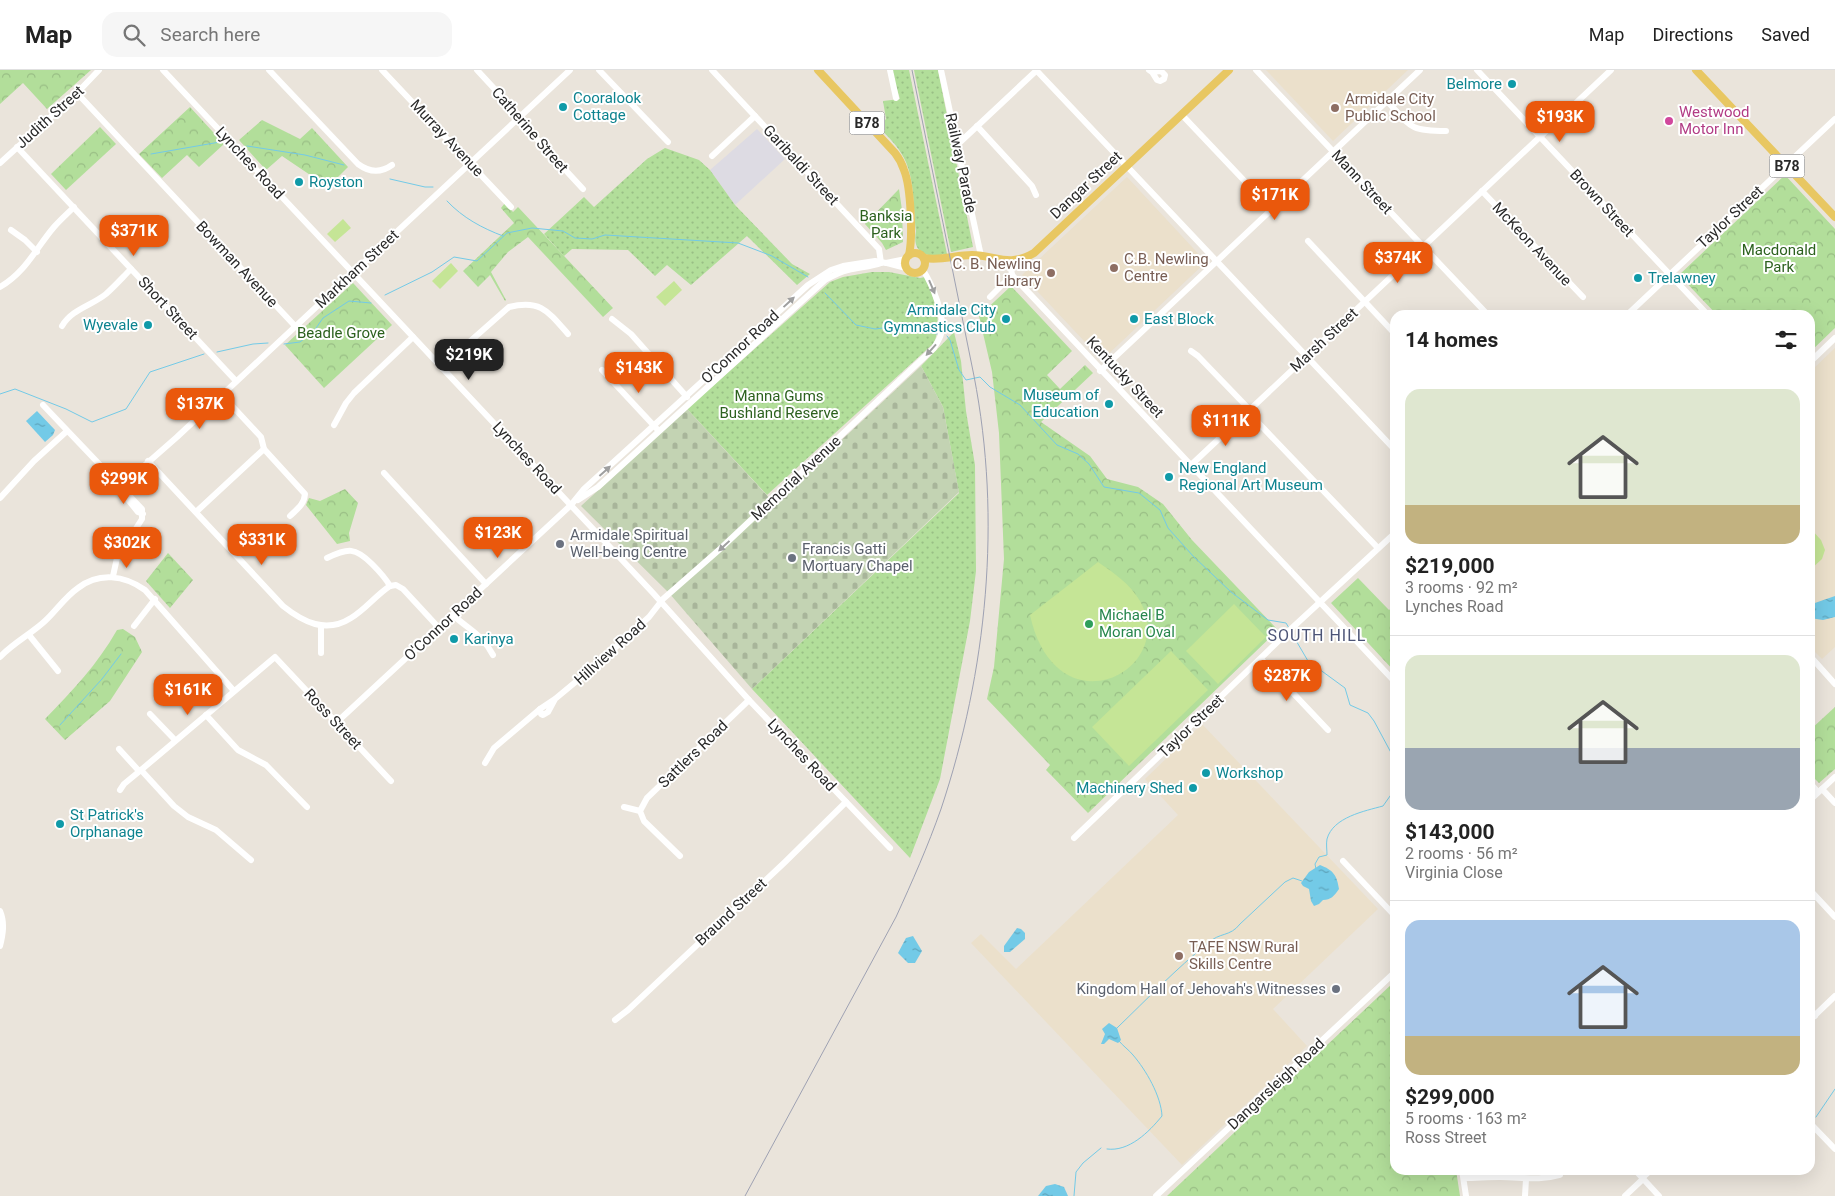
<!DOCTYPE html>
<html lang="en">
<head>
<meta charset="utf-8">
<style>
  body { margin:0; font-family:Roboto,sans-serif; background:#f6f6f6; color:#222; height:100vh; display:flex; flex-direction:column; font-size:19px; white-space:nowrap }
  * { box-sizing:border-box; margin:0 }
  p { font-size:16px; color:#767676 }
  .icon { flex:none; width:28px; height:28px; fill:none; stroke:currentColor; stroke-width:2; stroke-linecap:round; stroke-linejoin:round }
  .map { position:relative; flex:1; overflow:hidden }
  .sheet { position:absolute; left:1390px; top:240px; width:425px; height:865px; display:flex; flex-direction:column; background:#fff; border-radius:15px; box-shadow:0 5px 20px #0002 }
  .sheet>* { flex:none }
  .price { position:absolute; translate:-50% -42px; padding:0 11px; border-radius:10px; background:#ea580c; color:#fff; font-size:16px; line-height:32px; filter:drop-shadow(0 1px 2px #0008) }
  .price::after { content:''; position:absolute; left:50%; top:30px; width:15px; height:11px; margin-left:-8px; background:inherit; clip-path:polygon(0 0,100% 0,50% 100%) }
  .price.current { background:#222; color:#fff }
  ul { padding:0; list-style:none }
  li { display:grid; align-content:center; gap:10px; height:265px; padding:0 15px }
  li+li { border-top:1px solid #e0e0e0 }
  li span { display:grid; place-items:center; height:155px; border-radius:15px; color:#555 }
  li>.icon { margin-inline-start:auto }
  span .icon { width:90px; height:90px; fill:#fffc; stroke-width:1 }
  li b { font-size:21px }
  h2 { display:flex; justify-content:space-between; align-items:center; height:60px; padding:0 15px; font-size:21px }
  header { display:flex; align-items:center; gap:30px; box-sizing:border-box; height:70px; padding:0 25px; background:#fff; border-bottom:1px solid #e0e0e0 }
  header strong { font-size:24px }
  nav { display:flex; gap:28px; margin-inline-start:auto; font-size:18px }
  .search { width:350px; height:45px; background:#f6f6f6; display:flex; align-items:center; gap:12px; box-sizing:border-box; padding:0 18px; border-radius:15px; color:#767676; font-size:19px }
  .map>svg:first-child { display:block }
</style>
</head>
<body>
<header>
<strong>Map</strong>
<div class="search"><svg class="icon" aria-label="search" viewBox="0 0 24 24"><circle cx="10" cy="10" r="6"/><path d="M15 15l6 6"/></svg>Search here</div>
<nav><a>Map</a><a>Directions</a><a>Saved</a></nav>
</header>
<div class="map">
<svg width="1835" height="1126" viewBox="0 0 1835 1126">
  <defs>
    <pattern id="grass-dots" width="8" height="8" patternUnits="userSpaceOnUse" patternTransform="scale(1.25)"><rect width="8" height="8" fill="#b2de9a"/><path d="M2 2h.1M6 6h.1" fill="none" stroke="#99be85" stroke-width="1.8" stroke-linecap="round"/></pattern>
    <pattern id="forest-crowns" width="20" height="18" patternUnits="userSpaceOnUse" patternTransform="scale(1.25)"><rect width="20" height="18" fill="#b2de9a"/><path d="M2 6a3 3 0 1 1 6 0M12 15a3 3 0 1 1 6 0" fill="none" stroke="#99be85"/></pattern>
    <pattern id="cemetery-stones" width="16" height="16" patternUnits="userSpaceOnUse" patternTransform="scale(1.25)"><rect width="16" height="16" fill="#c3d3b3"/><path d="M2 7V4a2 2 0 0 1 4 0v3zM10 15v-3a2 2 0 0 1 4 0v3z" fill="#a8b59a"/></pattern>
    <pattern id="water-ripples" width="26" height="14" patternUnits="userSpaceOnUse" patternTransform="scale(1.25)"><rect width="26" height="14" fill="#73cae7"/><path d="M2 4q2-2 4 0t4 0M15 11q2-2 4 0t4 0" fill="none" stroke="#5ea4bb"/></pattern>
  </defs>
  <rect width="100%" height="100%" fill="#eae4db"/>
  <!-- industrial -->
  <path fill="#dddbe3" d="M757 59 785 89 735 135 710 100Z"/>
  <!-- education -->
  <g fill="#ebe0cb">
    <path d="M1266 0H1408L1333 71Z"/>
    <path d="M1127 107 1206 192 1102 290 1022 205Z"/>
    <path d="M1835 278V577L1822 589 1810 577V302Z"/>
    <path d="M1202 654 1378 839 1273 939 1307 976 1182 1095 971 873 981 864 1016 899 1178 745 1145 709Z"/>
  </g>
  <!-- grass -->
  <g fill="url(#grass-dots)">
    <path d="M891 0H909L947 184H942V186C925 186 912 183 916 161 913 138 915 109 904 88 898 76 888 67 879 57L886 49 883 31 900 29Z"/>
    <path d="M914 0H938L973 177 951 182Z"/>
    <path d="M665 78 699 90 710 100 735 135 792 194 810 204 797 215 747 166 691 215 667 195 655 206 628 180 572 179 564 186 544 164 584 127 594 137 647 89Z"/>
    <path d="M872 202H889L920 208 925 207C934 228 943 250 934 273L767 425 687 339 830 212 843 207Z"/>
    <path d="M954 262 961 291 966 341 975 395 976 501 970 551 940 709 910 788 752 619 959 423 943 337 921 296Z"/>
  </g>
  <!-- forest -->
  <g fill="url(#forest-crowns)">
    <path d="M0 0H91L47 39 23 13 0 34Z"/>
    <path d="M190 37 224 74 199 97 187 85 162 108 139 84Z"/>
    <path d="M262 50 300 69 312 58 348 97 328 117 282 86 266 100 239 70Z"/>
    <path d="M100 57 116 74 66 120 51 104Z"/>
    <path d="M1785 105 1835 159V258L1810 282V245H1717L1679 205Z"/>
    <path d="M899 119 902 140 903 172 886 180 882 173 865 154Z"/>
    <path d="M505 133 513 142 518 137 613 238 603 247 528 167 508 182 491 202 506 230 505 231 490 205 478 217 463 201 514 153 501 138Z"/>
    <path d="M353 213 392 255 324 318 285 275Z"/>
    <path d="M1011 216 1072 281 1047 305 1060 319 1085 295 1093 303 1041 352 1090 386 1107 409 1138 417 1163 434 1192 470 1278 560 1088 743 1046 700 1050 695 987 629 994 597 1004 489 999 363 992 302 979 246Z"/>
    <path d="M345 419 358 433 349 463 350 471 337 474 306 435 309 428 320 431Z"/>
    <path d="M168 483 193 510 170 538 146 511Z"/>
    <path d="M1358 508 1389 540 1395 535V602L1331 533Z"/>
    <path d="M123 559 135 567 142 582 110 631 65 670 45 649C73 620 97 595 117 560Z"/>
    <path d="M1835 637V699L1819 713 1810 704V660Z"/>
    <path d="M1395 911V1100H1456L1460 1126H1167Z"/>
  </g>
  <!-- cemetery -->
  <path fill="url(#cemetery-stones)" d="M921 296 943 337 959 422 752 619 669 523 581 436 687 339 774 433Z"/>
  <!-- pitch -->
  <g fill="#c5e596">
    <path d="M343 149 351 158 335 172 327 164Z"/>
    <path d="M451 193 458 201 440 219 432 211Z"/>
    <path d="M674 211 682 220 665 236 656 227Z"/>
    <path d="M1810 458 1821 470 1825 480 1822 489 1810 500Z"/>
    <path d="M1098 492C1114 503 1130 514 1140 531 1179 601 1056 663 1030 545Z"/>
    <path d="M1234 534 1266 567 1218 614 1186 581Z"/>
    <path d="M1171 581 1208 620 1129 696 1092 657Z"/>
  </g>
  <!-- water -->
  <g fill="url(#water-ripples)">
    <path d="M37 341 55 360 53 365 45 372 26 351Z"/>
    <path d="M1835 526V547L1823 550 1810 548V537L1812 534Z"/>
    <path d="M1320 795C1333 800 1337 805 1339 819 1334 826 1331 830 1323 830L1319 834 1314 836 1311 831 1309 819 1303 816 1301 813 1309 802Z"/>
    <path d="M1017 858 1021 859 1025 863V869L1010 882H1004V876Z"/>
    <path d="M913 866 922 881 915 893H908L898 883 906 868Z"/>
    <path d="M1109 953 1117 958 1121 970 1118 973 1109 969 1104 974H1101L1105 964 1102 959Z"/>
    <path d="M1055 1114 1064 1117 1068 1126H1038L1046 1116Z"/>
  </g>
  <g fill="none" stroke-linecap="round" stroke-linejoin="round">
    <!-- stream -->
    <g stroke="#73cae7" stroke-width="1">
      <path d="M247 76 305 85 344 95"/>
      <path d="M151 84 220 72"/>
      <path d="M390 109 425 117H433"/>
      <path d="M447 131C463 148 482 158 503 166"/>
      <path d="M825 223 856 255 875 259 898 256 937 264"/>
      <path d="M385 225 432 202 454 187 477 191 507 163 532 158 563 161 575 168 592 169 605 165 738 173 772 186 808 207"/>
      <path d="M947 266 950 270 959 300 966 310 980 307 990 317 1020 335 1057 375 1078 384 1089 394 1104 417 1139 423 1160 440 1168 458 1193 486 1231 522 1268 550 1286 553 1289 558"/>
      <path d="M284 274 300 272 314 261 323 248 349 231 371 233"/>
      <path d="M217 282 253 274 268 273"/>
      <path d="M0 324 15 319 66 339 92 352 126 339 150 302 204 284"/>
      <path d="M1291 562 1308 591 1345 618 1350 635 1368 643 1374 651 1395 690"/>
      <path d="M60 655 102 609 121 584"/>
      <path d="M1316 799 1315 794 1319 787 1327 785C1327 780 1326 774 1327 769 1333 747 1365 741 1383 736L1395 719"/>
      <path d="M1117 958C1147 929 1176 899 1208 873 1220 862 1230 867 1240 854L1285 812 1293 808 1302 811"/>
      <path d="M1816 1047 1835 1019"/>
      <path d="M1107 1079C1129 1082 1149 1062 1162 1046 1161 1026 1146 1000 1133 985 1129 980 1123 976 1119 971"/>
      <path d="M1074 1126 1076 1102 1083 1093 1101 1078"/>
    </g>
    <!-- minor -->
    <g stroke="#fff" stroke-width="6">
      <path d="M163 0 653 523 749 630 890 778"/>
      <path d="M269 0 358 94C370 103 381 103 392 95"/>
      <path d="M382 0 511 137"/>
      <path d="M477 0 516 42 522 53 583 119"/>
      <path d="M599 0 668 72"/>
      <path d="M712 0 879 179 881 193"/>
      <path d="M890 0 896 28"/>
      <path d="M941 0 981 186"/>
      <path d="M1036 0 1395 380"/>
      <path d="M1149 0 1152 2 1157 10 1160 11 1164 9 1165 5 1161 1 1152 2"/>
      <path d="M1256 0 1488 245"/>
      <path d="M1477 0 1708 245"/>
      <path d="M77 23 295 256"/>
      <path d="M1387 31C1411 57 1409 61 1446 61"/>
      <path d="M1182 45 1272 140"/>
      <path d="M977 56 1032 116 1036 125"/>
      <path d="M956 76 1037 0"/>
      <path d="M17 77 236 311"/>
      <path d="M712 86 755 46"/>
      <path d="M0 93 77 23 99 0"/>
      <path d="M1482 121 1583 227"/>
      <path d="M11 160 25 170 37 182"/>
      <path d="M1308 171 1395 264"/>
      <path d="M1010 191 1012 205 1395 612"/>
      <path d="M887 193 906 198"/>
      <path d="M0 217C26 202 36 178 54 157 60 150 67 144 74 137"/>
      <path d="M990 227 1012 205"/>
      <path d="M1627 245 1835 49"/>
      <path d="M612 249 631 264 687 327"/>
      <path d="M62 256C72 239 91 236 106 224 115 216 123 207 131 199"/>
      <path d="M1191 281 1198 286 1250 340"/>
      <path d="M1810 292 1835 268"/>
      <path d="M441 297 509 237C540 229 548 241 568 264"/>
      <path d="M602 300 657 359"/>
      <path d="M1100 301 1420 0"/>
      <path d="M222 325 261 367 264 379 305 424C304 435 297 439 290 446"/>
      <path d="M43 335 142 439V449L117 488 113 506"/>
      <path d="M1248 342 1378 478"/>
      <path d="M334 355 346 333 354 323 413 267"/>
      <path d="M148 391 283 536C303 552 326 564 351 548 365 540 376 525 390 516"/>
      <path d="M1190 396 1611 0"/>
      <path d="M384 403 486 514"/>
      <path d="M120 417 177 367 570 0"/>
      <path d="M121 421 138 442 143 444"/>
      <path d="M0 428 34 391 67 361"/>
      <path d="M578 430 598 417 825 210C832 206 839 202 848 200 859 197 871 197 881 193"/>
      <path d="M196 442 264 379"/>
      <path d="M327 488C348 478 355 477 372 494 379 501 385 507 390 516"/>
      <path d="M390 516 396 515 403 519 439 558"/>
      <path d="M453 545C469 560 482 564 493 585"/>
      <path d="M134 556 155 529"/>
      <path d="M29 565 58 601"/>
      <path d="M321 583V556"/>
      <path d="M1810 586 1835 614"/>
      <path d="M0 587C13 573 31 564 45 551 56 541 65 527 78 518 99 502 124 505 145 520L234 621"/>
      <path d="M1261 589 1328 660"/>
      <path d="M555 629 548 642 543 645 541 644 540 639 555 629 596 595 649 547 663 529 720 479 934 278C936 274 940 269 941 264 946 247 932 214 923 200"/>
      <path d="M150 644 175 670"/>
      <path d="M206 645 238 680 266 695 307 737"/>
      <path d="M337 652 571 435 584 419 808 215 831 200 843 196 875 191 886 193 906 189"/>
      <path d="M119 679 139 701"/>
      <path d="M485 693 494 678 540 639"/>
      <path d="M141 700 174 736 188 747 216 760 251 790"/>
      <path d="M1810 713 1818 722"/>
      <path d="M1822 719 1835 733"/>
      <path d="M120 720 124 714 141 700 275 587 391 711"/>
      <path d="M1810 730 1835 707"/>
      <path d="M624 737 640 741"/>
      <path d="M1074 768 1292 558 1395 463"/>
      <path d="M680 786 644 751 640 741 647 728 749 630"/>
      <path d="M1343 791 1395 846"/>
      <path d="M1810 820 1835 847"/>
      <path d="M0 841C5 853 3 864 0 876"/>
      <path d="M1810 940 1815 946"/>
      <path d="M615 950 628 940 784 793 846 732"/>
      <path d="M1810 950 1835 926"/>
      <path d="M1810 1053 1835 1079"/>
      <path d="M1462 1100 1466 1126"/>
      <path d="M1635 1100 1659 1126"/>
      <path d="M1464 1108C1476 1108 1488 1107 1500 1107 1521 1107 1540 1111 1560 1105"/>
      <path d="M1642 1108 1651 1100"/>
      <path d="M1156 1126 1395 902"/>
      <path d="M1525 1126 1526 1109"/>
      <path d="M1625 1126 1643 1109"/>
    </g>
    <!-- major -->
    <g stroke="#e8c762" stroke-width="8">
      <path d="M818 0 895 83C899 88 902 94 904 100 911 117 913 167 909 185"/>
      <path d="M1696 0 1835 147"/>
      <circle cx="915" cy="193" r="10"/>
      <path d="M924 188C942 191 955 185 972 185 996 185 1008 198 1034 183L1229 0"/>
    </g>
    <!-- rail -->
    <path stroke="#9ea1b2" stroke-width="1" d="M745 1126 896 847C912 812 928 776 941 739 987 601 1002 450 974 306L912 0"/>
  </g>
  <!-- one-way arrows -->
  <defs><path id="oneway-solid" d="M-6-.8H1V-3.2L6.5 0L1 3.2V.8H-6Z" transform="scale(1.25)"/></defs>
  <g fill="#9f9f9f">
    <use href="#oneway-solid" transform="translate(932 217) rotate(67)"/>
    <use href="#oneway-solid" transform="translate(789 232) rotate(-43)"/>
    <use href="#oneway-solid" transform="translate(931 280) rotate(132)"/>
    <use href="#oneway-solid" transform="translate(605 401) rotate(-42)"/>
    <use href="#oneway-solid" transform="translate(724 476) rotate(137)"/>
  </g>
  <!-- markers -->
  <g fill="#0f9aa8" stroke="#fff" stroke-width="2">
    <circle cx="1512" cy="14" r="5"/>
    <circle cx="563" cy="37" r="5"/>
    <circle cx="299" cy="112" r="5"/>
    <circle cx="1638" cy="208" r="5"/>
    <circle cx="1006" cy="249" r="5"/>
    <circle cx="1134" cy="249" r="5"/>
    <circle cx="148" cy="255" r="5"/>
    <circle cx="1109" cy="334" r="5"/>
    <circle cx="1169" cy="407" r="5"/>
    <circle cx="454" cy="569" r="5"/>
    <circle cx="1206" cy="703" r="5"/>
    <circle cx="1193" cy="718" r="5"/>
    <circle cx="60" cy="754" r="5"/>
  </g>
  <g fill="#8d6e63" stroke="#fff" stroke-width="2">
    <circle cx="1335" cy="38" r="5"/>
    <circle cx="1114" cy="198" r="5"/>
    <circle cx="1051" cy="203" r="5"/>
    <circle cx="1179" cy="886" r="5"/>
  </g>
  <circle fill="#d1479c" stroke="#fff" stroke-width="2" cx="1669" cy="51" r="5"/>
  <g fill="#6b7280" stroke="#fff" stroke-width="2">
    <circle cx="560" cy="474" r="5"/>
    <circle cx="792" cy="488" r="5"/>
    <circle cx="1336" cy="919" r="5"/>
  </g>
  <circle fill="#2e9e5b" stroke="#fff" stroke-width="2" cx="1089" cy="554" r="5"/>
  <g text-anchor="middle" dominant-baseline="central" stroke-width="4" stroke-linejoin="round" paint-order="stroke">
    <!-- shield labels -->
    <g fill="#fff" stroke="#696969" stroke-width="1">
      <rect x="849.5" y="41.5" width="35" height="23" rx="4"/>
      <rect x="1769.5" y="84.5" width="35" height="23" rx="4"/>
    </g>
    <g font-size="14" font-weight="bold" fill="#292929">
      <text x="867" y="53">B78</text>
      <text x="1787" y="96">B78</text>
    </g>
    <!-- culture labels -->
    <g font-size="15" fill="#0d838f" stroke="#fff" text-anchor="start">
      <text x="1502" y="14" text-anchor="end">Belmore</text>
      <text x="573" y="28">Cooralook<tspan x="573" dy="17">Cottage</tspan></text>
      <text x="309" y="112">Royston</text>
      <text x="1648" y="208">Trelawney</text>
      <text x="996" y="240" text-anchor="end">Armidale City<tspan x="996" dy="17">Gymnastics Club</tspan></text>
      <text x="1144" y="249">East Block</text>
      <text x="138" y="255" text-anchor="end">Wyevale</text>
      <text x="1099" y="325" text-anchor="end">Museum of<tspan x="1099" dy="17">Education</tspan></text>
      <text x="1179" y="398">New England<tspan x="1179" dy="17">Regional Art Museum</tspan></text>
      <text x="464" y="569">Karinya</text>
      <text x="1216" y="703">Workshop</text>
      <text x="1183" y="718" text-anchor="end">Machinery Shed</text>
      <text x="70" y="745">St Patrick's<tspan x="70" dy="17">Orphanage</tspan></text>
    </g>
    <!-- education labels -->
    <g font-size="15" fill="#785e54" stroke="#fff" text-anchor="start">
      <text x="1345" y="29">Armidale City<tspan x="1345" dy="17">Public School</tspan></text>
      <text x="1124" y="189">C.B. Newling<tspan x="1124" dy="17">Centre</tspan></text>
      <text x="1041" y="194" text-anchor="end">C. B. Newling<tspan x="1041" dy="17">Library</tspan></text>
      <text x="1189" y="877">TAFE NSW Rural<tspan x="1189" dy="17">Skills Centre</tspan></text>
    </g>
    <!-- hotel labels -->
    <g font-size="15" fill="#b23c85" stroke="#fff" text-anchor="start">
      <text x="1679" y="42">Westwood<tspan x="1679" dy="17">Motor Inn</tspan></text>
    </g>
    <!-- street labels -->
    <g font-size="15" fill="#292929" stroke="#fff">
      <text transform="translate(50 47) rotate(-42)">Judith Street</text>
      <text transform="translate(530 60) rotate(49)">Catherine Street</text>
      <text transform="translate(447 68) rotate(47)">Murray Avenue</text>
      <text transform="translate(250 93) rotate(47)">Lynches Road</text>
      <text transform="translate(961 93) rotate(78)">Railway Parade</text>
      <text transform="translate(801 95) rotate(47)">Garibaldi Street</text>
      <text transform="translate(1362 112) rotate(47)">Mann Street</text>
      <text transform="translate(1086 115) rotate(-43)">Dangar Street</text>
      <text transform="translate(1602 133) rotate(47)">Brown Street</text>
      <text transform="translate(1730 147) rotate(-43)">Taylor Street</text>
      <text transform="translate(1532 174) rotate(47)">McKeon Avenue</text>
      <text transform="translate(237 194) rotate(47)">Bowman Avenue</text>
      <text transform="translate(357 199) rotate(-43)">Markham Street</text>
      <text transform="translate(168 238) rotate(47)">Short Street</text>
      <text transform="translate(1324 270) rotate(-43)">Marsh Street</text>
      <text transform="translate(740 277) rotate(-43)">O'Connor Road</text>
      <text transform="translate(1125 307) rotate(47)">Kentucky Street</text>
      <text transform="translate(527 388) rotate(47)">Lynches Road</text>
      <text transform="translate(796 408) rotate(-43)">Memorial Avenue</text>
      <text transform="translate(443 554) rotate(-43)">O'Connor Road</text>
      <text transform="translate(610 582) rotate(-42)">Hillview Road</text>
      <text transform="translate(333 649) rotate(47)">Ross Street</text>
      <text transform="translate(1191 656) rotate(-44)">Taylor Street</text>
      <text transform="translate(693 684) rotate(-44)">Sattlers Road</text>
      <text transform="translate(802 685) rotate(47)">Lynches Road</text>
      <text transform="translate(731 842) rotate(-43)">Braund Street</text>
      <text transform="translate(1276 1014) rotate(-43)">Dangarsleigh Road</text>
    </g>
    <!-- park labels -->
    <g font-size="15" fill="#2c611e" stroke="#fff">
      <text x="886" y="146">Banksia<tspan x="886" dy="17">Park</tspan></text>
      <text x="1779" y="180">Macdonald<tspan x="1779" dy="17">Park</tspan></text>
      <text x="341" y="263">Beadle Grove</text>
      <text x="779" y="326">Manna Gums<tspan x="779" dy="17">Bushland Reserve</tspan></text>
    </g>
    <!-- worship labels -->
    <g font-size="15" fill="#5b616d" stroke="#fff" text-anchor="start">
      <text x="570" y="465">Armidale Spiritual<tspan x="570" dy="17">Well-being Centre</tspan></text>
      <text x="802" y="479">Francis Gatti<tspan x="802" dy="17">Mortuary Chapel</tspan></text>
      <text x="1326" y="919" text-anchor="end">Kingdom Hall of Jehovah's Witnesses</text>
    </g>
    <!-- leisure labels -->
    <g font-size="15" fill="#27864d" stroke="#fff" text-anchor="start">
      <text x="1099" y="545">Michael B<tspan x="1099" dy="17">Moran Oval</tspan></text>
    </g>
    <!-- neighbourhood labels -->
    <g font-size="16" letter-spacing="1" fill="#4c5476" stroke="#fff">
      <text x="1317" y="565">SOUTH HILL</text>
    </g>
  </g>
</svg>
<b class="price" style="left:1560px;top:73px">$193K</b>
<b class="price" style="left:1275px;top:151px">$171K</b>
<b class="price" style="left:134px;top:187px">$371K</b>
<b class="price" style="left:1398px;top:214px">$374K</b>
<b class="price current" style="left:469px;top:311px">$219K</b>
<b class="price" style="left:639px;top:324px">$143K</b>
<b class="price" style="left:200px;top:360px">$137K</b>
<b class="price" style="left:1226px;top:377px">$111K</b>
<b class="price" style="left:124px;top:435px">$299K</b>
<b class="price" style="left:498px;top:489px">$123K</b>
<b class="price" style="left:262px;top:496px">$331K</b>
<b class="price" style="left:127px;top:499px">$302K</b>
<b class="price" style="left:1287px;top:632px">$287K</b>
<b class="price" style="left:188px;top:646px">$161K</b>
<section class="sheet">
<h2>14 homes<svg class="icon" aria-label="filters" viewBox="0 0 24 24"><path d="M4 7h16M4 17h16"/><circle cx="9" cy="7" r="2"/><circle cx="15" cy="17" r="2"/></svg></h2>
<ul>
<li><span style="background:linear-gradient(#dfe7d0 75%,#c2b280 0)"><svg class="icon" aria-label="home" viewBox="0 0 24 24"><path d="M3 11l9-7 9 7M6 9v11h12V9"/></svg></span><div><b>$219,000</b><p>3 rooms · 92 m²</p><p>Lynches Road</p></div></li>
<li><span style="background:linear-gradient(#dfe7d0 60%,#9aa5b1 0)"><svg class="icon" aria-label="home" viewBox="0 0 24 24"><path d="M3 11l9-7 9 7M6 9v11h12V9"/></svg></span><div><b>$143,000</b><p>2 rooms · 56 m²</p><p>Virginia Close</p></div></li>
<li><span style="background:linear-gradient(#a9c7e8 75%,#c2b280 0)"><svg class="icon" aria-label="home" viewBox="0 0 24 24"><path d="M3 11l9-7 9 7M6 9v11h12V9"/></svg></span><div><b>$299,000</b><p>5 rooms · 163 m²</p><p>Ross Street</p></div></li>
</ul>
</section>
</div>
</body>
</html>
